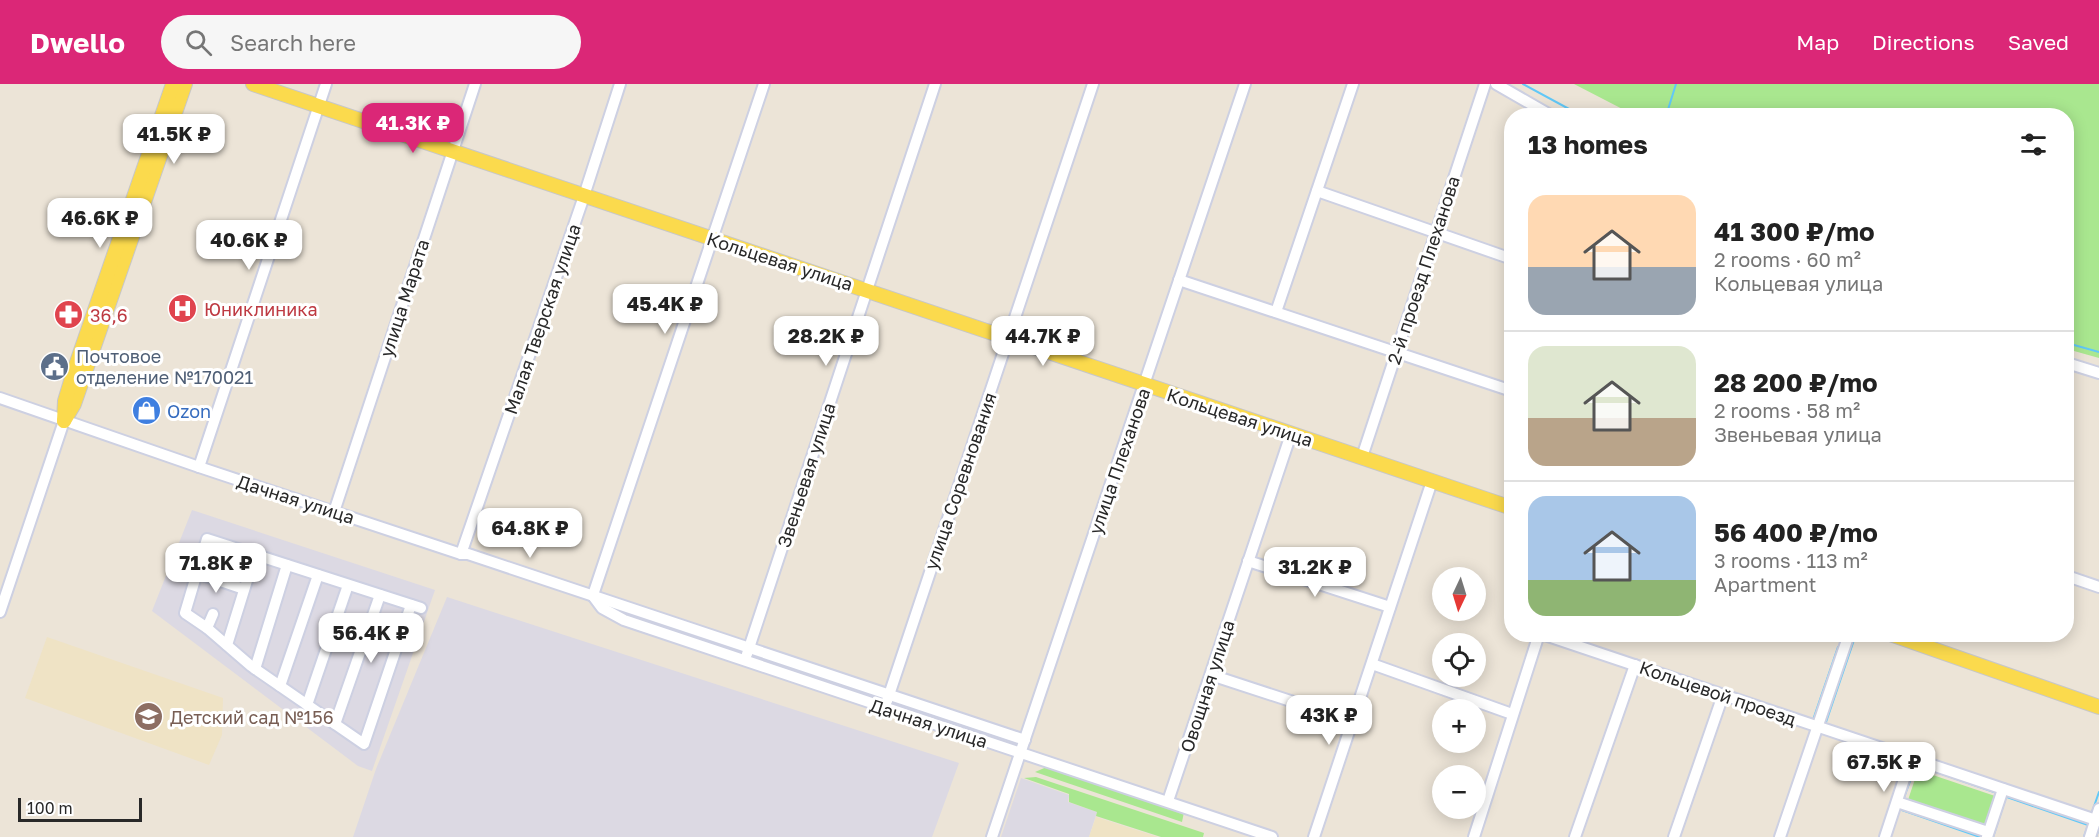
<!DOCTYPE html>
<html lang="en">
<head>
<meta charset="utf-8">
<style>
  body { margin:0; font-family:"Golos Text",sans-serif; background:#f6f6f6; color:#222; height:100vh; display:flex; flex-direction:column; font-size:22px; white-space:nowrap }
  * { box-sizing:border-box; margin:0 }
  p { font-size:20px; color:#767676 }
  .icon { flex:none; width:33px; height:33px; fill:none; stroke:currentColor; stroke-width:2; stroke-linecap:round; stroke-linejoin:round }
  .map { position:relative; flex:1; overflow:hidden }
  .drawer { position:absolute; left:1504px; top:24px; width:570px; height:534px; display:flex; flex-direction:column; background:#fff; border-radius:24px; box-shadow:0 3px 15px #0003 }
  .drawer>* { flex:none }
  .needle { width:39px; rotate:184deg }
  .fabs { position:absolute; left:1432px; top:483px; display:grid; gap:12px }
  .fabs a { display:grid; place-items:center; width:54px; height:54px; border-radius:50%; background:#fff; box-shadow:0 3px 15px #0003; font-size:30px }
  .scale { position:absolute; left:18px; bottom:15px; width:124px; box-sizing:border-box; padding-left:6px; border:3px solid #282828; border-top:0; font-size:16px; line-height:21px; white-space:nowrap; color:#282828; -webkit-text-stroke:4px #fff; paint-order:stroke }
  .price { position:absolute; translate:-50% -51px; padding:0 14px; border-radius:12px; background:#fff; color:#222; font-size:20px; line-height:39px; filter:drop-shadow(0 2px 3px #0008) }
  .price::after { content:''; position:absolute; left:50%; top:36px; width:18px; height:14px; margin-left:-9px; background:inherit; clip-path:polygon(0 0,100% 0,50% 100%) }
  .price.current { background:#db2777; color:#fff }
  ul { padding:0; list-style:none }
  li { display:flex; align-items:center; gap:18px; height:150px; padding:0 24px }
  li+li { border-top:2px solid #e0e0e0 }
  li span { display:grid; place-items:center; flex:none; width:168px; height:120px; border-radius:18px; color:#555 }
  li>.icon { margin-inline-start:auto }
  span .icon { width:72px; height:72px; fill:#fffc; stroke-width:1 }
  li b { font-size:26px }
  h2 { display:flex; justify-content:space-between; align-items:center; height:72px; padding:0 24px; font-size:26px }
  header { display:flex; align-items:center; gap:36px; box-sizing:border-box; height:84px; padding:0 30px; background:#db2777; color:#fff }
  header strong { font-size:28px }
  nav { display:flex; gap:33px; margin-inline-start:auto; font-size:21px }
  .search { width:420px; height:54px; background:#f6f6f6; display:flex; align-items:center; gap:15px; box-sizing:border-box; padding:0 21px; border-radius:33px; color:#767676; font-size:22px }
  .map>svg:first-child { display:block }
</style>
</head>
<body>
<header>
<strong>Dwello</strong>
<div class="search"><svg class="icon" aria-label="search" viewBox="0 0 24 24"><circle cx="10" cy="10" r="6"/><path d="M15 15l6 6"/></svg>Search here</div>
<nav><a>Map</a><a>Directions</a><a>Saved</a></nav>
</header>
<div class="map">
<svg width="2099" height="753" viewBox="0 0 2099 753">
  <rect width="100%" height="100%" fill="#ece4d7"/>
  <!-- industrial -->
  <g fill="#dcd9e3">
    <path d="M192 426 435 506 372 687 358 682 152 527Z"/>
    <path d="M447 513 959 679 932 753H353L376 685Z"/>
    <path d="M1021 694 1069 711 1068 718 1097 728 1089 753H1001Z"/>
  </g>
  <!-- education -->
  <g fill="#efe3c5">
    <path d="M47 553 223 614 222 651 209 681 25 614Z"/>
    <path d="M1096 733 1158 753H1089Z"/>
  </g>
  <!-- green -->
  <g fill="#a9e78f">
    <path d="M1574 0H2099V274L2067 265V32L1634 31Z"/>
    <path d="M1049 682 1184 728 1182 738 1035 688Z"/>
    <path d="M1918 686 1995 712 1985 742 1908 716Z"/>
    <path d="M1036 693 1204 749 1203 753H1161L1096 732 1097 728 1069 718V710L1024 694Z"/>
  </g>
  <g fill="none" stroke-linecap="round" stroke-linejoin="round">
    <!-- stream -->
    <g stroke="#61c8f7" stroke-width="2">
      <path d="M1523 0 1582 32"/>
      <path d="M1666 32 1676 0"/>
      <path d="M2067 259 2099 268"/>
      <path d="M1813 636 1838 563"/>
      <path d="M1825 641 1855 553"/>
      <path d="M2004 712 2088 741 2084 753"/>
      <path d="M1903 716 1916 681 1997 709"/>
      <path d="M1899 725 1980 753"/>
      <path d="M2091 731 2099 708"/>
      <path d="M1993 753 2006 713"/>
      <path d="M2096 753 2099 744"/>
    </g>
    <defs>
      <g id="minor">
        <path d="M1496 0 1552 32"/>
        <path d="M1317 107 1512 175"/>
        <path d="M1179 196 1512 307"/>
        <path d="M1276 228 1353 0"/>
        <path d="M2067 279 2099 289"/>
        <path d="M0 314 199 383 461 470H468L1025 656"/>
        <path d="M1362 373 1485 0"/>
        <path d="M199 383 326 0"/>
        <path d="M334 428 475 0"/>
        <path d="M461 470 582 118 620 0"/>
        <path d="M1248 477 1390 523"/>
        <path d="M197 489 244 505"/>
        <path d="M2067 492 2099 503"/>
        <path d="M593 511 764 0"/>
        <path d="M593 512 602 524 624 536 1272 753"/>
        <path d="M0 528 64 337"/>
        <path d="M213 530 207 544 185 529 207 455 421 524"/>
        <path d="M207 544 251 582 364 660 411 521"/>
        <path d="M1542 550 2099 737"/>
        <path d="M227 561 255 471"/>
        <path d="M747 570 935 0"/>
        <path d="M1372 580 1512 630"/>
        <path d="M255 585 287 481"/>
        <path d="M1211 591 1352 637"/>
        <path d="M280 602 318 491"/>
        <path d="M887 617 1093 0"/>
        <path d="M307 621 348 501"/>
        <path d="M335 640 380 511"/>
        <path d="M1168 717 1291 350"/>
        <path d="M1897 718 1988 748"/>
        <path d="M992 753 1245 0"/>
        <path d="M1314 753 1432 397"/>
        <path d="M1474 753 1539 550"/>
        <path d="M1575 753 1635 581"/>
        <path d="M1674 753 1723 611"/>
        <path d="M1780 753 1849 550"/>
        <path d="M1885 753 1911 674"/>
        <path d="M1987 753 2003 705"/>
        <path d="M2090 753 2099 725"/>
      </g>
      <g id="major">
        <path d="M253 0 1512 424"/>
        <path d="M64 337 74 320 185 0"/>
        <path d="M64 337 65 317 74 287 173 0"/>
        <path d="M1890 550 2099 623"/>
      </g>
    </defs>
    <!-- minor casing -->
    <use href="#minor" stroke="#cdd0e2" stroke-width="14"/>
    <!-- major casing -->
    <use href="#major" stroke="#c7c7c7" stroke-width="16"/>
    <!-- minor -->
    <use href="#minor" stroke="#fff" stroke-width="10"/>
    <!-- major -->
    <use href="#major" stroke="#fbda4d" stroke-width="14"/>
  </g>
  <!-- icons -->
  <defs>
    <symbol id="hospital-disc" viewBox="-11 -11 22 22"><circle r="9.5" fill="#e0444e" stroke="#fff"/><path d="M-5-5h3v3.5h4V-5h3V5h-3V1.5h-4V5h-3Z" fill="#fff"/></symbol>
    <symbol id="pharmacy-disc" viewBox="-11 -11 22 22"><circle r="9.5" fill="#e0444e" stroke="#fff"/><path d="M-2-6h4v4h4v4h-4v4h-4v-4h-4v-4h4Z" fill="#fff"/></symbol>
    <symbol id="civic-disc" viewBox="-11 -11 22 22"><circle r="9.5" fill="#5c6f8a" stroke="#fff"/><path d="M-.6-6.5H3V-4.5H.6V-3L4-1V1h2V6H-6V1h2V-1L-.6-3ZM-1.2 2.5V6h2.4V2.5Z" fill="#fff"/></symbol>
    <symbol id="shop-disc" viewBox="-11 -11 22 22"><circle r="9.5" fill="#3f7fe0" stroke="#fff"/><path d="M-5-2.5h2.3a2.7 3.5 0 0 1 5.4 0H5L5.5 6h-11ZM-1.5-2.5h3a1.5 2.3 0 0 0-3 0Z" fill="#fff"/></symbol>
    <symbol id="school-disc" viewBox="-11 -11 22 22"><circle r="9.5" fill="#8d6e63" stroke="#fff"/><path d="M0-5L7-2L0 1L-7-2ZM-4 1L0 2.5L4 1V4Q0 6-4 4Z" fill="#fff"/></symbol>
  </defs>
  <g fill-rule="evenodd">
    <use href="#hospital-disc" x="166" y="208" width="33" height="33"/>
    <use href="#pharmacy-disc" x="52" y="214" width="33" height="33"/>
    <use href="#civic-disc" x="38" y="266" width="33" height="33"/>
    <use href="#shop-disc" x="130" y="310" width="33" height="33"/>
    <use href="#school-disc" x="132" y="616" width="33" height="33"/>
  </g>
  <g text-anchor="middle" dominant-baseline="central" stroke-width="6" stroke-linejoin="round" paint-order="stroke">
    <!-- street labels -->
    <g font-size="18" fill="#282828" stroke="#fff">
      <text transform="translate(780 177) rotate(18)">Кольцевая улица</text>
      <text transform="translate(1423 186) rotate(-72)">2-й проезд Плеханова</text>
      <text transform="translate(404 214) rotate(-72)">улица Марата</text>
      <text transform="translate(542 235) rotate(-71)">Малая Тверская улица</text>
      <text transform="translate(1240 333) rotate(18)">Кольцевая улица</text>
      <text transform="translate(1119 377) rotate(-71)">улица Плеханова</text>
      <text transform="translate(806 391) rotate(-72)">Звеньевая улица</text>
      <text transform="translate(960 397) rotate(-71)">улица Соревнования</text>
      <text transform="translate(296 415) rotate(18)">Дачная улица</text>
      <text transform="translate(1207 602) rotate(-72)">Овощная улица</text>
      <text transform="translate(1718 609) rotate(19)">Кольцевой проезд</text>
      <text transform="translate(929 639) rotate(18)">Дачная улица</text>
    </g>
    <!-- health labels -->
    <g font-size="18" fill="#be3a42" stroke="#fff" text-anchor="start">
      <text x="204" y="225">Юниклиника</text>
      <text x="90" y="231">36,6</text>
    </g>
    <!-- service labels -->
    <g font-size="18" fill="#4e5e75" stroke="#fff" text-anchor="start">
      <text x="76" y="272">Почтовое<tspan x="76" dy="21">отделение №170021</tspan></text>
    </g>
    <!-- shop labels -->
    <g font-size="18" fill="#366cbe" stroke="#fff" text-anchor="start">
      <text x="167" y="327">Ozon</text>
    </g>
    <!-- education labels -->
    <g font-size="18" fill="#785e54" stroke="#fff" text-anchor="start">
      <text x="170" y="633">Детский сад №156</text>
    </g>
  </g>
</svg>
<div class="fabs">
<a><svg class="needle" viewBox="-14 -14 28 28"><path d="M0-13l5 13h-10z" fill="#e53935"/><path d="M0 13l5-13h-10z" fill="#767676"/></svg></a>
<a><svg class="icon" aria-label="locate" viewBox="0 0 24 24"><circle cx="12" cy="12" r="6"/><path d="M12 2v4M12 18v4M2 12h4M18 12h4"/></svg></a>
<a>+</a>
<a>−</a>
</div>
<div class="scale">100 m</div>
<b class="price current" style="left:413px;top:70px">41.3K ₽</b>
<b class="price" style="left:174px;top:81px">41.5K ₽</b>
<b class="price" style="left:100px;top:165px">46.6K ₽</b>
<b class="price" style="left:249px;top:187px">40.6K ₽</b>
<b class="price" style="left:665px;top:251px">45.4K ₽</b>
<b class="price" style="left:826px;top:283px">28.2K ₽</b>
<b class="price" style="left:1043px;top:283px">44.7K ₽</b>
<b class="price" style="left:530px;top:475px">64.8K ₽</b>
<b class="price" style="left:216px;top:510px">71.8K ₽</b>
<b class="price" style="left:1315px;top:514px">31.2K ₽</b>
<b class="price" style="left:371px;top:580px">56.4K ₽</b>
<b class="price" style="left:1329px;top:662px">43K ₽</b>
<b class="price" style="left:1884px;top:709px">67.5K ₽</b>
<section class="drawer">
<h2>13 homes<svg class="icon" aria-label="filters" viewBox="0 0 24 24"><path d="M4 7h16M4 17h16"/><circle cx="9" cy="7" r="2"/><circle cx="15" cy="17" r="2"/></svg></h2>
<ul>
<li><span style="background:linear-gradient(#ffd9b3 60%,#9aa5b1 0)"><svg class="icon" aria-label="home" viewBox="0 0 24 24"><path d="M3 11l9-7 9 7M6 9v11h12V9"/></svg></span><div><b>41 300 ₽/mo</b><p>2 rooms · 60 m²</p><p>Кольцевая улица</p></div></li>
<li><span style="background:linear-gradient(#dfe7d0 60%,#b9a48a 0)"><svg class="icon" aria-label="home" viewBox="0 0 24 24"><path d="M3 11l9-7 9 7M6 9v11h12V9"/></svg></span><div><b>28 200 ₽/mo</b><p>2 rooms · 58 m²</p><p>Звеньевая улица</p></div></li>
<li><span style="background:linear-gradient(#a9c7e8 70%,#8fb573 0)"><svg class="icon" aria-label="home" viewBox="0 0 24 24"><path d="M3 11l9-7 9 7M6 9v11h12V9"/></svg></span><div><b>56 400 ₽/mo</b><p>3 rooms · 113 m²</p><p>Apartment</p></div></li>
</ul>
</section>
</div>
</body>
</html>
